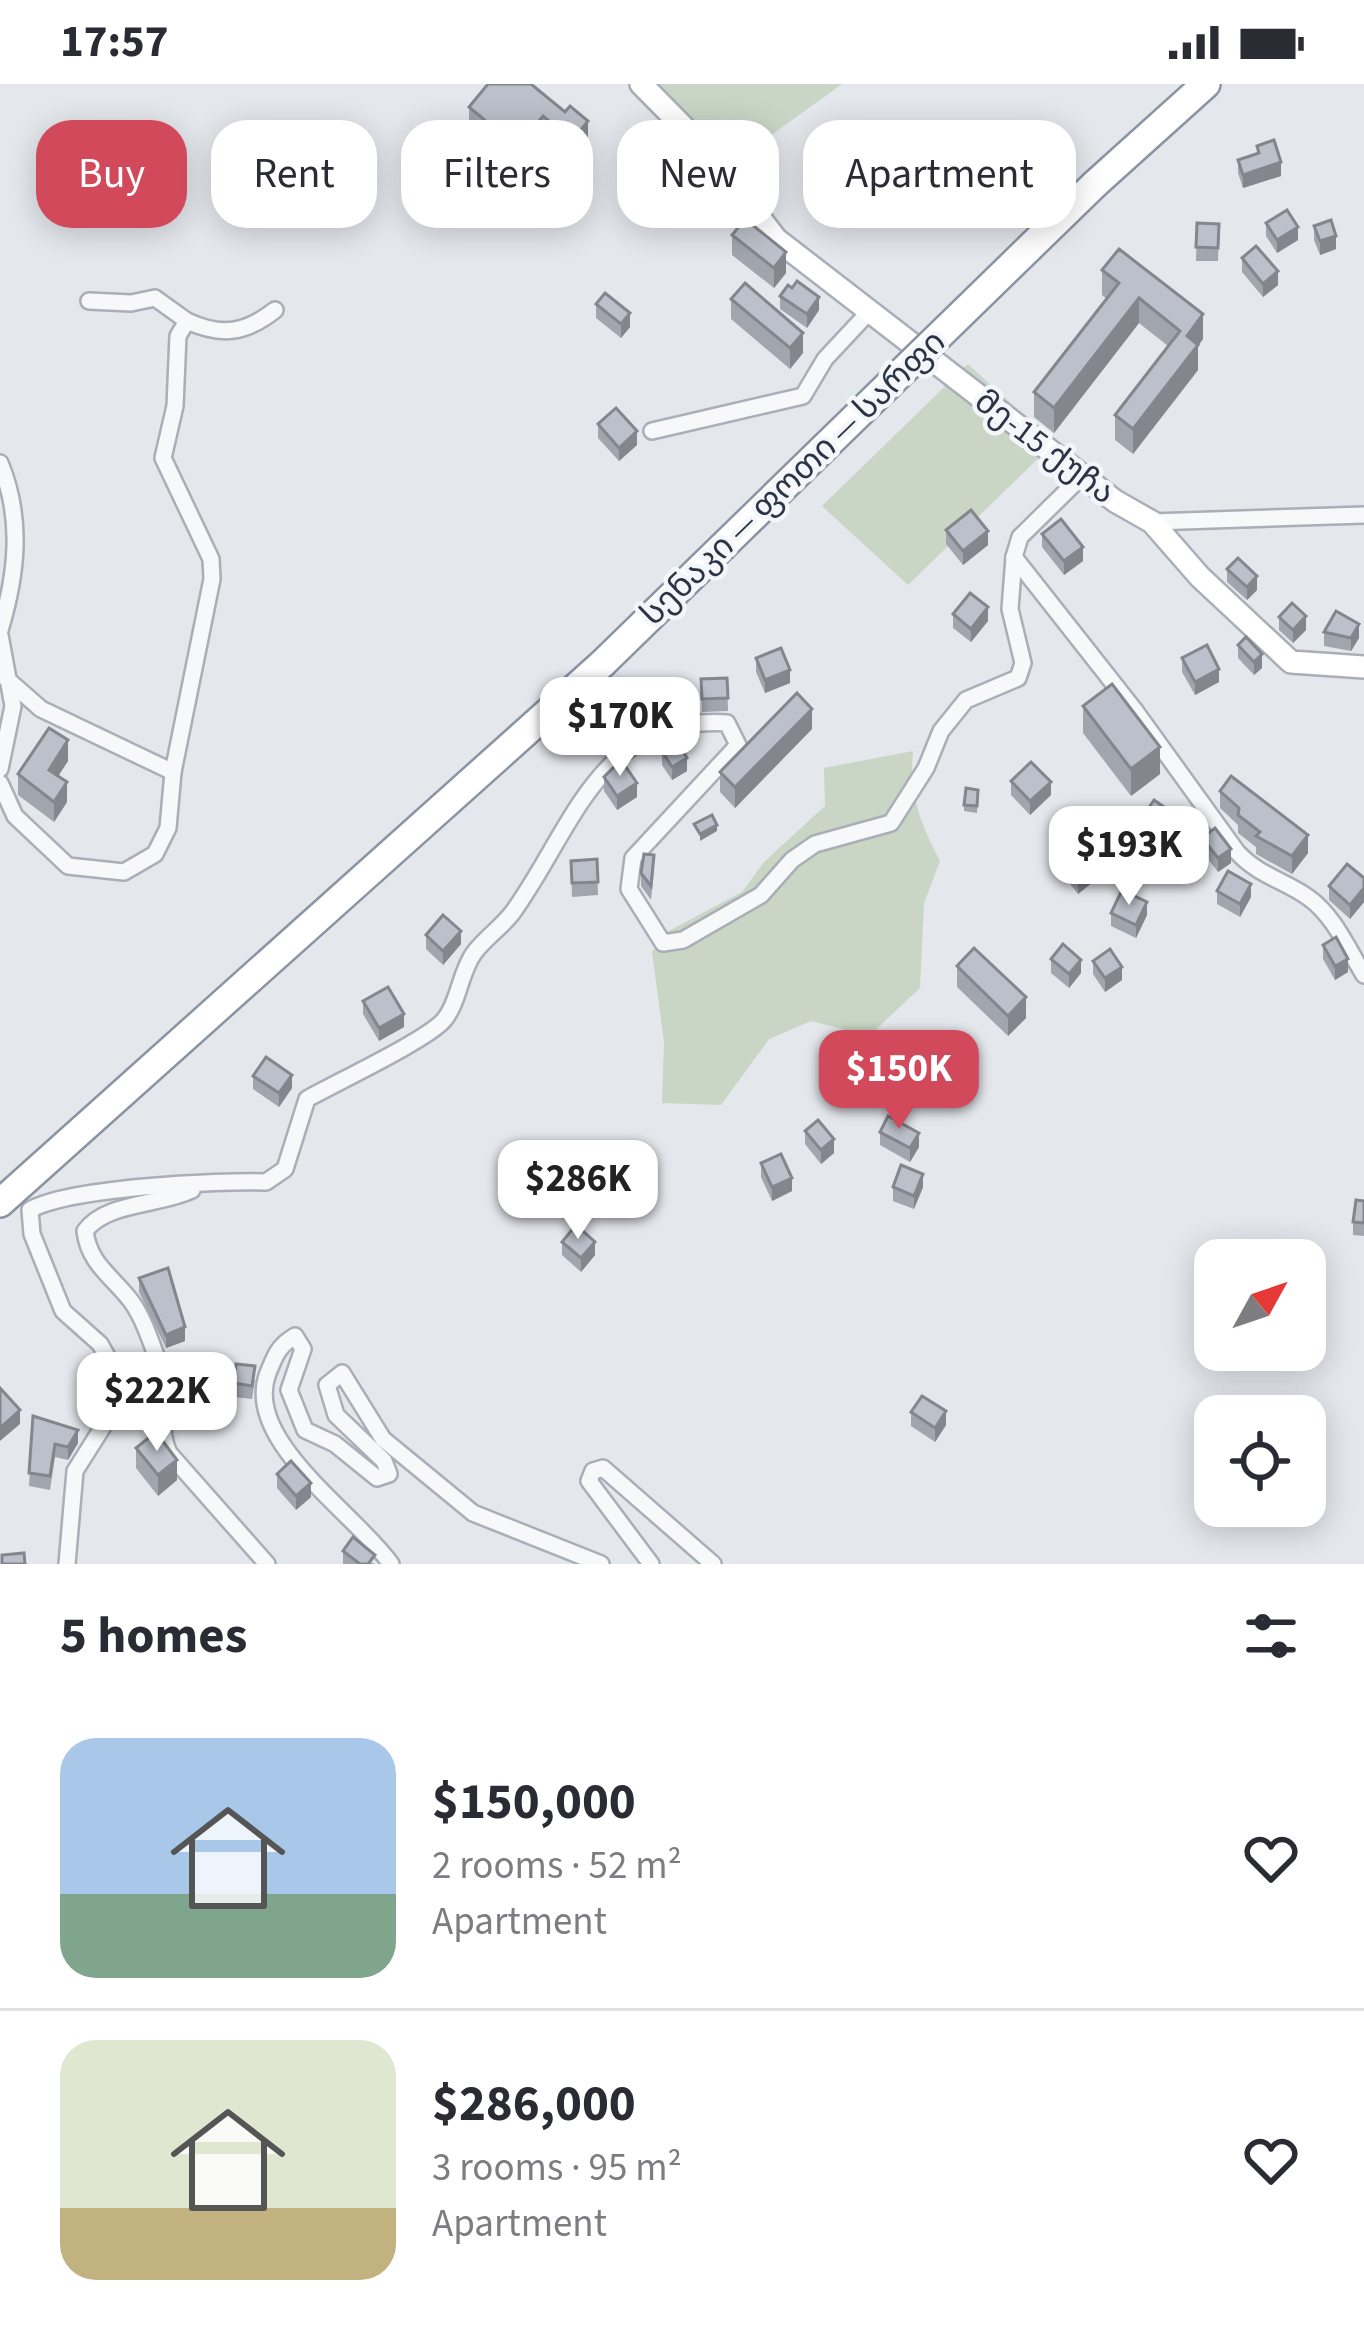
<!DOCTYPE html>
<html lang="en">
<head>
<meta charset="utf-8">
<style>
  body { margin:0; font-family:"Source Sans 3","Noto Sans Georgian",sans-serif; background:#f7f7f7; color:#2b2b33; height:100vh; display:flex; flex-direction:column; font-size:45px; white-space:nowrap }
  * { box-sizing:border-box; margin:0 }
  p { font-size:39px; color:#7c7c81 }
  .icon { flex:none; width:66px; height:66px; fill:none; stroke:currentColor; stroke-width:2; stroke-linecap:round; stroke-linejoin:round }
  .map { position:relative; height:1480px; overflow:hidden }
  .sheet { display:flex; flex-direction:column; background:#fff; flex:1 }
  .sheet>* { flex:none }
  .top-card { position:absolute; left:36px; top:36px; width:1293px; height:108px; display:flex; gap:24px }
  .needle { width:78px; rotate:50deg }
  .controls { position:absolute; left:1194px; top:1155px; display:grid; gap:24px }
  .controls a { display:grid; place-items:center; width:132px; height:132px; border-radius:24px; background:#fff; box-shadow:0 6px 30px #0003; font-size:60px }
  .price { position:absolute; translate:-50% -102px; padding:0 27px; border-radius:24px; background:#fff; color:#222; font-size:39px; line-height:78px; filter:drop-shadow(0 3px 6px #0008) }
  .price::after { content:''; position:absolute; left:50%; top:72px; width:36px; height:27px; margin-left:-18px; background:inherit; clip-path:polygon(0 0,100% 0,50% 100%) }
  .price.on { background:#d1495b; color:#fff }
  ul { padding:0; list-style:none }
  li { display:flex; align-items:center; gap:36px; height:300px; padding:0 60px }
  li+li { border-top:3px solid #e1e1e2 }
  li span { display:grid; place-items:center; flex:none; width:336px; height:240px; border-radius:36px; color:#555 }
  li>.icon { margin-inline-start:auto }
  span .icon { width:144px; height:144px; fill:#fffc; stroke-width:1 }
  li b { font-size:51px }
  h2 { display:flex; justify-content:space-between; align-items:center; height:144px; padding:0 60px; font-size:51px }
  .chip { padding:0 42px; border-radius:36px; background:#fff; box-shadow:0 6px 30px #0003; font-size:42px; line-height:108px }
  .chip.on { background:#d1495b; color:#fff }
  .status { display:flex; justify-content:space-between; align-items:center; height:84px; padding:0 60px; background:#fff; direction:ltr }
  .status svg { height:33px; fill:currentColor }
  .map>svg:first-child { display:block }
</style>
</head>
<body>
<div class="status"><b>17:57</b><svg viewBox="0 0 49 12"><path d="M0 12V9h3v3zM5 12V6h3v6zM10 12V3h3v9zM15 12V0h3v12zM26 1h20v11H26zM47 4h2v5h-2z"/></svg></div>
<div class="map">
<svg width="1364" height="1480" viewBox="0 0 1364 1480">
  <rect width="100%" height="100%" fill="#e4e7ec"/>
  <!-- green -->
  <g fill="#c9d6c5">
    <path d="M658 0H842L734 78Z"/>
    <path d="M968 280 1054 359 908 501 822 422Z"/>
    <path d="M913 667C909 711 920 738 940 777L924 819 920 904 869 952 811 937 769 955 721 1021 662 1019 664 958 652 868 665 849 742 808 764 778 825 722 824 684Z"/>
  </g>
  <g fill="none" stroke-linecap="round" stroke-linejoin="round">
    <defs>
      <g id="street">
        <path d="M187 237C222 253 246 249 275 226"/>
        <path d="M652 347 803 312 825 275 868 229"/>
        <path d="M0 379C23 434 17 490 0 546"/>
        <path d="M1082 392 1020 453 1014 473 1136 628 1237 768C1259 792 1284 796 1309 814 1334 832 1348 865 1364 891"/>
        <path d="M1152 438 1364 431"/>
        <path d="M0 551 13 622 0 685"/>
        <path d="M0 589 41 625 173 688"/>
        <path d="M0 699 15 732 68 782 124 788 155 770 168 744 173 688 212 495 211 475 163 374 175 322 178 252 187 237 155 214 131 219 89 217"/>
        <path d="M192 1106C158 1122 106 1118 85 1147 89 1180 112 1192 131 1217 143 1233 151 1258 158 1277 170 1309 155 1339 169 1369L267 1480"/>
        <path d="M67 1480 75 1387 121 1314 119 1294 100 1260 63 1227 32 1150 30 1126C67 1104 219 1096 266 1098L285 1085 307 1015C335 999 427 956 444 936 459 918 460 888 474 869 485 854 502 843 513 828 573 745 599 631 727 639L738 661 633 774 629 805 663 859 683 856 761 811 792 776 815 760 891 739 926 684 941 647 966 616 1018 594 1023 579 1010 525 1014 473"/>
        <path d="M391 1480C354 1428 242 1356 268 1289 275 1272 278 1262 295 1252L303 1265 289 1306 305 1346 335 1360 377 1394 389 1390 384 1377 336 1331 327 1301 342 1289 383 1355 473 1429 601 1480"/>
        <path d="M651 1480 589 1397 593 1387 603 1384 713 1480"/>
      </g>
      <path id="secondary" d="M641 0 715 75 776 155 1115 417 1152 438 1200 493 1291 578 1364 583"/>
      <g id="highway">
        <path d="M1095 100 1206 0"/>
        <path d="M0 1119 603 579"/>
      </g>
    </defs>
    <!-- street casing -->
    <use href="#street" stroke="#a9aeb7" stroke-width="20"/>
    <!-- secondary casing -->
    <use href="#secondary" stroke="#a9aeb7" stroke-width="26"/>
    <!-- highway casing -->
    <use href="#highway" stroke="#8b94a3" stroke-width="32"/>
    <!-- street -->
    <use href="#street" stroke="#f7f8fa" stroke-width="15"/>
    <!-- secondary -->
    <use href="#secondary" stroke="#fff" stroke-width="21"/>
    <!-- highway -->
    <use href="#highway" stroke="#fff" stroke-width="27"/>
    <defs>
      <path id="highway-bridge" d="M603 579 1095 100"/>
    </defs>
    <!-- highway-bridge casing -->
    <use href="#highway-bridge" stroke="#8b94a3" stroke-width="32" stroke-linecap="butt"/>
    <!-- highway-bridge -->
    <use href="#highway-bridge" stroke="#fff" stroke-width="27"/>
  </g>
  <!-- wall -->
  <g fill="#a1a5ae">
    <path d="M531 0 588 62 573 81 543 57 517 88 469 48V23Z"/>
    <path d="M1257 62 1281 92 1243 104 1238 89V76L1257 70Z"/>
    <path d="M894 77 889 102 860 97V84Z"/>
    <path d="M678 93 704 113 691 123 678 106Z"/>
    <path d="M1197 139 1219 140 1218 177H1196Z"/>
    <path d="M1266 139 1298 156 1277 169 1266 152Z"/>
    <path d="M1314 142 1336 165 1320 171 1314 156Z"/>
    <path d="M732 151 786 189 774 204 732 171Z"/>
    <path d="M1242 174 1278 201 1263 213 1242 188Z"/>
    <path d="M1102 186 1203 255 1198 262V286L1133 370 1115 356V331L1168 262 1139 239 1054 349 1034 333V308L1107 215 1102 211Z"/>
    <path d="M792 204 819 226 807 244 780 225V212Z"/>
    <path d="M731 215 803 269 790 285 731 235Z"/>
    <path d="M596 220 630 243 621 254 596 234Z"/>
    <path d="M598 340 637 361 619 377 598 354Z"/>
    <path d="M946 446 988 461 963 481 946 460Z"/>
    <path d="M1042 450 1083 477 1064 491 1042 463Z"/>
    <path d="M1227 485 1257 506 1247 516 1227 498Z"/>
    <path d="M953 530 988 537 971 558 953 544Z"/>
    <path d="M1279 533 1306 546 1293 559 1279 546Z"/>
    <path d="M1324 548 1359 554 1351 567 1324 562Z"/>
    <path d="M1238 561 1262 584 1254 591 1238 574Z"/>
    <path d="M756 574 790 599 765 609 756 588Z"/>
    <path d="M1182 574 1219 598 1195 611 1182 588Z"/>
    <path d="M727 594 728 627 702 628 701 595Z"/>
    <path d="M1083 622 1160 690 1131 712 1083 649Z"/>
    <path d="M812 645 735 724 720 708V688Z"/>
    <path d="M662 667 687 687 672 696 662 681Z"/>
    <path d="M68 677 58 692 67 718 54 738 18 711V690Z"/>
    <path d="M604 693 637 713 617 726 604 707Z"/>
    <path d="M1011 697 1051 711 1030 731 1011 711Z"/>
    <path d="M978 706 977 729 964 727V721Z"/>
    <path d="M1220 707 1308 769 1292 790 1256 770V763L1238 749V741L1220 724Z"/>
    <path d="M1141 735 1174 743 1161 762 1141 748Z"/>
    <path d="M1202 754 1231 779 1218 788 1202 767Z"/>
    <path d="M597 775 598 811 572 813 571 777Z"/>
    <path d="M1061 775 1098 794 1078 810 1061 788Z"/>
    <path d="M654 784 651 816 641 802V789Z"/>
    <path d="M1364 794V818L1350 835 1329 816V802Z"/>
    <path d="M1217 807 1251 813 1240 833 1217 820Z"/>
    <path d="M1111 829 1147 831 1136 854 1111 842Z"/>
    <path d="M426 851 461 860 443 881 426 865Z"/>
    <path d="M1323 861 1348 888 1335 896 1323 875Z"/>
    <path d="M1051 875 1081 889 1069 904 1051 889Z"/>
    <path d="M1093 877 1122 896 1105 908 1093 890Z"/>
    <path d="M957 882 1026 934 1008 952 957 903Z"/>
    <path d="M363 917 404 943 379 957 363 930Z"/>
    <path d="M253 992 292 1004 279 1023 253 1005Z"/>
    <path d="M872 998 910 1012 894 1030 872 1012Z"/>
    <path d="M805 1047 834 1069 821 1080 805 1060Z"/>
    <path d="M880 1048 919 1063 910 1078 880 1061Z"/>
    <path d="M761 1079 792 1107 772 1117 761 1093Z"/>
    <path d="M893 1103H923L914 1125 893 1117Z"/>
    <path d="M1364 1117V1152L1353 1151V1138Z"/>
    <path d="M562 1158 595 1171 581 1188 562 1171Z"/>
    <path d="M139 1194 185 1257 166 1264 139 1208Z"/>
    <path d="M255 1296 252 1315 234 1313V1299Z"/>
    <path d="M911 1328 946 1341 935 1358 911 1342Z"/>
    <path d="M33 1332 78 1359 68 1376 55 1373 50 1406 29 1402Z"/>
    <path d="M136 1364 177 1396 158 1412 136 1384Z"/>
    <path d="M277 1390 311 1413 296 1426 277 1404Z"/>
    <path d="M343 1467 375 1480H343Z"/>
  </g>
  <!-- shaded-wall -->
  <g fill="#83868d">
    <path d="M543 32V57L517 88V63Z"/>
    <path d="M588 37V62L573 81V56Z"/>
    <path d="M1281 78V92L1243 104V91Z"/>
    <path d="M704 99V113L691 123V109Z"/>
    <path d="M1298 143V156L1277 169V156Z"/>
    <path d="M1336 152V165L1320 171V157Z"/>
    <path d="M786 168V189L774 204V184Z"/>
    <path d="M1278 187V201L1263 213V200Z"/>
    <path d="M819 213V226L807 244V230Z"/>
    <path d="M1139 214V239L1054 349V324Z"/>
    <path d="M630 229V243L621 254V240Z"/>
    <path d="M1203 230V255L1198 262V286L1133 370V345L1187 252Z"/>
    <path d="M803 249V269L790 285V264Z"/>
    <path d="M637 347V361L619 377V364Z"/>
    <path d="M988 447V461L963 481V467Z"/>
    <path d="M1083 463V477L1064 491V477Z"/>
    <path d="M1257 492V506L1247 516V503Z"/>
    <path d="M988 523V537L971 558V545Z"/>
    <path d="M1306 532V546L1293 559V546Z"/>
    <path d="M1359 540V554L1351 567V554Z"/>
    <path d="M1262 570V584L1254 591V578Z"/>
    <path d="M1219 585V598L1195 611V598Z"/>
    <path d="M790 586V599L765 609V596Z"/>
    <path d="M812 625V645L735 724V703Z"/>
    <path d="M68 656V677L49 706V686Z"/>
    <path d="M1160 663V690L1131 712V685Z"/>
    <path d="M687 674V687L672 696V683Z"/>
    <path d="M67 698V718L54 738V718Z"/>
    <path d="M1051 698V711L1030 731V717Z"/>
    <path d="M637 699V713L617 726V712Z"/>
    <path d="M1174 730V743L1161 762V749Z"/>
    <path d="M717 741V747L700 757V750Z"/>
    <path d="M1308 751V769L1292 790V772Z"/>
    <path d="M1231 765V779L1218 788V774Z"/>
    <path d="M1098 781V794L1078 810V797Z"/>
    <path d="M1251 800V813L1240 833V820Z"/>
    <path d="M1364 804V818L1350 835V821Z"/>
    <path d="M1147 818V831L1136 854V841Z"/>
    <path d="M461 847V860L443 881V867Z"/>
    <path d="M1348 875V888L1335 896V882Z"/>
    <path d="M1081 876V889L1069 904V890Z"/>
    <path d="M1122 883V896L1105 908V894Z"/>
    <path d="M1026 913V934L1008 952V932Z"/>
    <path d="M404 930V943L379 957V944Z"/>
    <path d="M292 991V1004L279 1023V1009Z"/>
    <path d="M910 999V1012L894 1030V1017Z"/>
    <path d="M919 1049V1063L910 1078V1064Z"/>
    <path d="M834 1055V1069L821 1080V1066Z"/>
    <path d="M923 1090V1103L914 1125V1112Z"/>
    <path d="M792 1094V1107L772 1117V1103Z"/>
    <path d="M595 1158V1171L581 1188V1174Z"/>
    <path d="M185 1243V1257L166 1264V1251Z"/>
    <path d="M20 1326V1340L0 1357V1344Z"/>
    <path d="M946 1327V1341L935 1358V1344Z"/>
    <path d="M78 1346V1359L68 1376V1363Z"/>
    <path d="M177 1376V1396L158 1412V1391Z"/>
    <path d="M311 1399V1413L296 1426V1412Z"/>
  </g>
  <!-- building -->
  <g fill="#bbc0ca" stroke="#83868d" stroke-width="3">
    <path d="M488 0H531L565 28 570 22 588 37 573 56 543 32 517 63 469 23Z"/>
    <path d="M1274 56 1281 78 1243 91 1238 76 1259 69 1257 62Z"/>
    <path d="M865 58 894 63 889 89 860 84Z"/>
    <path d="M691 83 704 99 691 109 678 93Z"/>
    <path d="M1287 126 1298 143 1277 156 1266 139Z"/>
    <path d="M745 135 786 168 774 184 732 151Z"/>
    <path d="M1331 136 1336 152 1320 157 1314 142Z"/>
    <path d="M1197 139 1219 140 1218 164 1196 163Z"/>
    <path d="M1256 162 1278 187 1263 200 1242 174Z"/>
    <path d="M1119 165 1203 230 1187 252 1198 261 1133 345 1115 331 1180 247 1139 214 1054 324 1034 308 1119 199 1102 186Z"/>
    <path d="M797 197 819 213 807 230 780 212 788 201 792 204Z"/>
    <path d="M745 199 803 249 790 264 731 215Z"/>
    <path d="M605 209 630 229 621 240 596 220Z"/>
    <path d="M616 324 637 347 619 364 598 340Z"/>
    <path d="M971 426 988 447 963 467 946 446Z"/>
    <path d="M1061 435 1083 463 1064 477 1042 450Z"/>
    <path d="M1238 474 1257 492 1247 503 1227 485Z"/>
    <path d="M970 509 988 523 971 545 953 530Z"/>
    <path d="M1292 519 1306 532 1293 546 1279 533Z"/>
    <path d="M1336 527 1359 540 1351 554 1324 548Z"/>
    <path d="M1246 553 1262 570 1254 578 1238 561Z"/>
    <path d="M1207 561 1219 585 1195 598 1182 574Z"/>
    <path d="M781 564 790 586 765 596 756 574Z"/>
    <path d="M727 594 728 614 702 615 701 595Z"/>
    <path d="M1112 600 1160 663 1131 685 1083 622Z"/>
    <path d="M797 609 812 625 735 703 720 688Z"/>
    <path d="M49 644 68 656 49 686 67 698 54 718 18 690Z"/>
    <path d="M678 658 687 674 672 683 662 667Z"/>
    <path d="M621 676 637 699 617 712 604 693Z"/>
    <path d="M1031 678 1051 698 1030 717 1011 697Z"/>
    <path d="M1231 692 1308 751 1292 772 1256 752 1260 748 1238 731 1239 724 1220 707Z"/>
    <path d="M966 704 978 706 977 722 964 721Z"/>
    <path d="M1154 716 1174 730 1161 749 1141 735Z"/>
    <path d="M712 731 717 741 700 750 694 740Z"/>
    <path d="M1215 744 1231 765 1218 774 1202 754Z"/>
    <path d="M1082 759 1098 781 1078 797 1061 775Z"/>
    <path d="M644 770 654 771 651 802 641 789Z"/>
    <path d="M597 775 598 798 572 799 571 777Z"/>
    <path d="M1347 780 1364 794V804L1350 821 1329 802Z"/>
    <path d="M1228 787 1251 800 1240 820 1217 807Z"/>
    <path d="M1122 806 1147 818 1136 841 1111 829Z"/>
    <path d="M443 831 461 847 443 867 426 851Z"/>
    <path d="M1336 853 1348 875 1335 882 1323 861Z"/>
    <path d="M1063 860 1081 876 1069 890 1051 875Z"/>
    <path d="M974 864 1026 913 1008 932 957 882Z"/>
    <path d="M1110 865 1122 883 1105 894 1093 877Z"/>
    <path d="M388 903 404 930 379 944 363 917Z"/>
    <path d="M266 973 292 991 279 1009 253 992Z"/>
    <path d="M888 980 910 999 894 1017 872 998Z"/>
    <path d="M888 1032 919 1049 910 1064 880 1048Z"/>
    <path d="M818 1036 834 1055 821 1066 805 1047Z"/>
    <path d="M781 1070 792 1094 772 1103 761 1079Z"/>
    <path d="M901 1081 923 1090 914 1112 893 1103Z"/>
    <path d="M1356 1116 1364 1117V1139L1353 1138Z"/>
    <path d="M576 1141 595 1158 581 1174 562 1158Z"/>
    <path d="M168 1184 185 1243 166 1251 139 1194Z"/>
    <path d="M236 1280 255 1282 252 1302 234 1299Z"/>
    <path d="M0 1304 20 1326 0 1344Z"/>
    <path d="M922 1312 946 1327 935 1344 911 1328Z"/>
    <path d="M33 1332 78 1346 68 1363 55 1360 50 1392 29 1389Z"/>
    <path d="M156 1348 177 1376 158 1391 136 1364Z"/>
    <path d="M291 1377 311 1399 296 1412 277 1390Z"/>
    <path d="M353 1453 375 1471 368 1480H360L343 1467Z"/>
    <path d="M24 1469 25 1480H2V1471Z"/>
  </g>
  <g text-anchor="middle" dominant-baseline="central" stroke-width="9" stroke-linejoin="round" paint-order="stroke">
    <!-- street labels -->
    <g font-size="33" fill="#2b3445" stroke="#f4f6f9">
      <text transform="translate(1045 363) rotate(37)">მე-15 ქუჩა</text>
      <text transform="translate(793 394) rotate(-44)">სენაკი — ფოთი — სარფი</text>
    </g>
  </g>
</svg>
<div class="controls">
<a><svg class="needle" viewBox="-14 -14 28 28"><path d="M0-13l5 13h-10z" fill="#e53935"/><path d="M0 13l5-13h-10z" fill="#7c7c81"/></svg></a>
<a><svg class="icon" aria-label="locate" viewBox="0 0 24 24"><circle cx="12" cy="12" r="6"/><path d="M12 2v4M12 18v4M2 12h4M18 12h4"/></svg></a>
</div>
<b class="price" style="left:620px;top:695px">$170K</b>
<b class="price" style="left:1129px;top:824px">$193K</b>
<b class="price on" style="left:899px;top:1048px">$150K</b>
<b class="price" style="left:578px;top:1158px">$286K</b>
<b class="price" style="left:157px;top:1370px">$222K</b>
<div class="top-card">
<a class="chip on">Buy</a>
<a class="chip">Rent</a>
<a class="chip">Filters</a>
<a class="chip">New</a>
<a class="chip">Apartment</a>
</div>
</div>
<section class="sheet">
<h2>5 homes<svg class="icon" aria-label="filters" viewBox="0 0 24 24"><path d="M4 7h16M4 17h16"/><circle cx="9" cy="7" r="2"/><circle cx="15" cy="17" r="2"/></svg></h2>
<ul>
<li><span style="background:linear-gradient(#a9c7e8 65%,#7fa58c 0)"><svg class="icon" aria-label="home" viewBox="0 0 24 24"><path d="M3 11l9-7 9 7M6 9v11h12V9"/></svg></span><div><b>$150,000</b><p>2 rooms · 52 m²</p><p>Apartment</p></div><svg class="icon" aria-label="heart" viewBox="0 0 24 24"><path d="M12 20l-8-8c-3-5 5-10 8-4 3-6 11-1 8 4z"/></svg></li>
<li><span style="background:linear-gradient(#dfe7d0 70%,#c2b280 0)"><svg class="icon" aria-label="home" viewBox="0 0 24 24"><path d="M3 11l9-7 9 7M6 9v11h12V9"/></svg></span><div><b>$286,000</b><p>3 rooms · 95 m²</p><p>Apartment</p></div><svg class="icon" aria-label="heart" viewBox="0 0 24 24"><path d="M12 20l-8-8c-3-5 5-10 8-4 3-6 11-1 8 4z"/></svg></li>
</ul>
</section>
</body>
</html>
